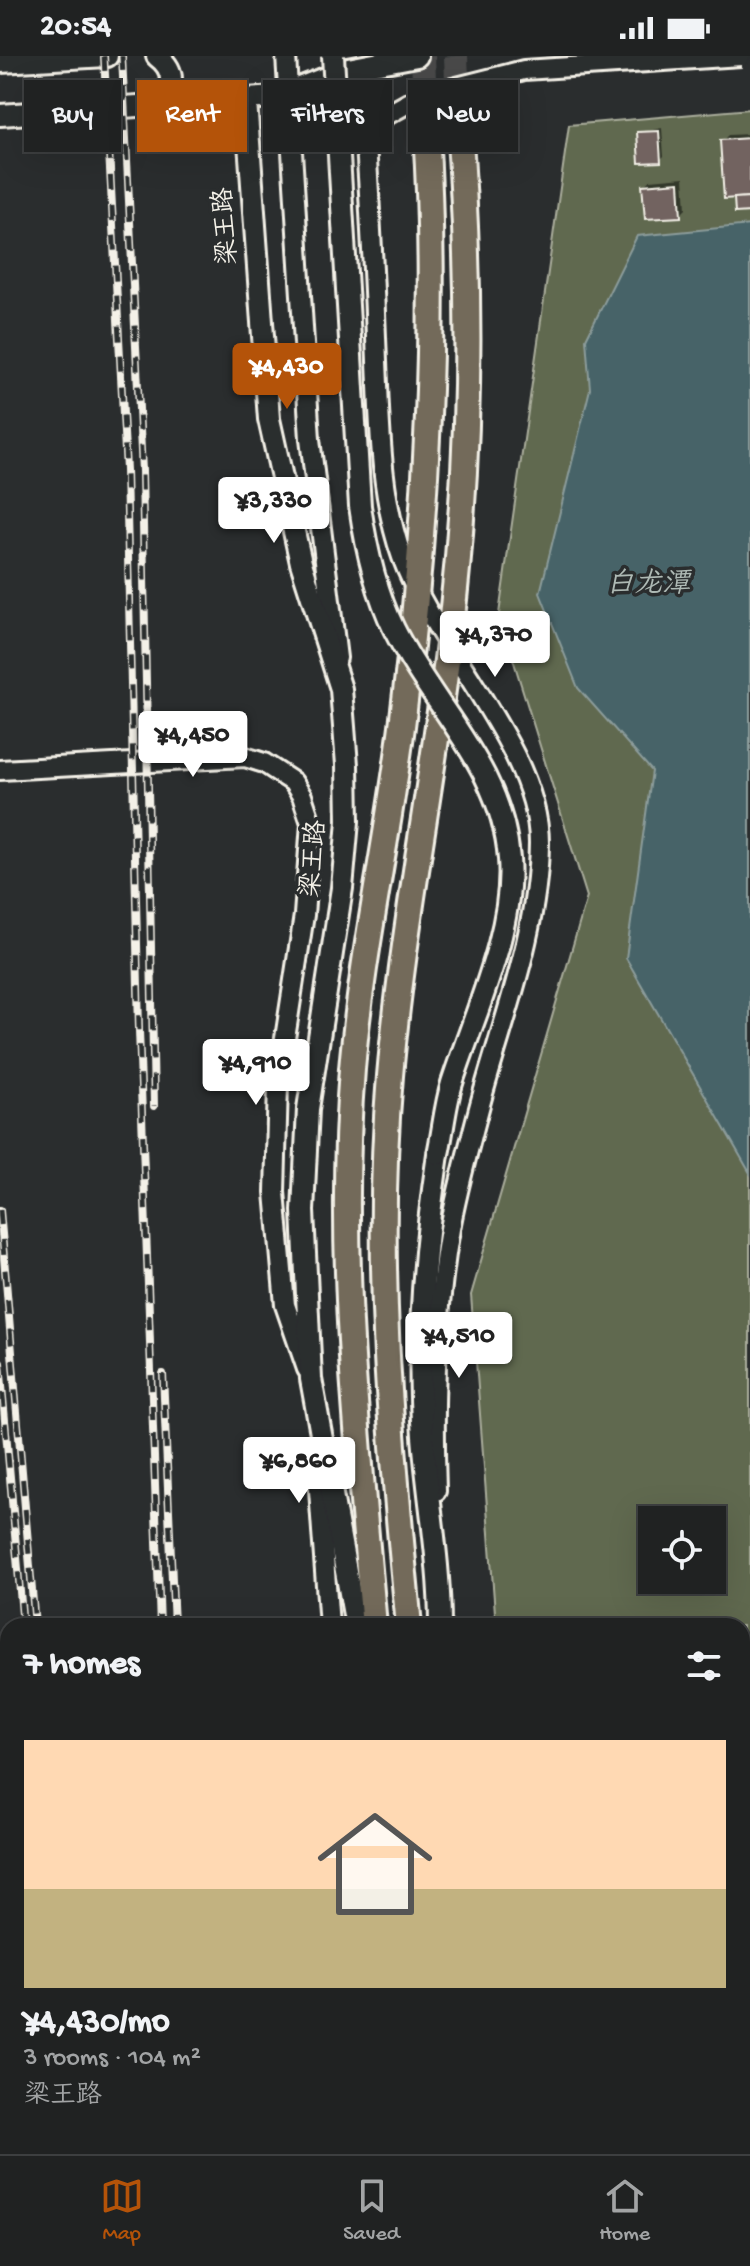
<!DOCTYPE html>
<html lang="en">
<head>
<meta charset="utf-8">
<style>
  body { margin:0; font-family:"Gochi Hand","LXGW WenKai TC",sans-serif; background:#2d2f2f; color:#f1f3f6; height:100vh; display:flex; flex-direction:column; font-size:30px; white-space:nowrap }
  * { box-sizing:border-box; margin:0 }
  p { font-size:26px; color:#a2a4a5 }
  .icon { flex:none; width:44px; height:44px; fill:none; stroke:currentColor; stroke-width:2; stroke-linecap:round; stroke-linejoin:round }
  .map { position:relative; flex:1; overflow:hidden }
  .details { position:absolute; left:0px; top:1562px; width:750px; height:536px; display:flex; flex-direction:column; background:#202222; border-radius:24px 24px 0 0; box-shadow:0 8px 32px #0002,0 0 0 2px #3d3f40 }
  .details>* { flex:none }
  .hud { position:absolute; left:24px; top:24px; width:702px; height:72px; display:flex; gap:16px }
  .buttons { position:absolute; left:638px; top:1450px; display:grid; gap:16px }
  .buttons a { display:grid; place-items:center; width:88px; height:88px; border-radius:0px; background:#202222; box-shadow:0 8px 32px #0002,0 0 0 2px #3d3f40; font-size:40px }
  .price { position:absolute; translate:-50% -68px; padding:0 18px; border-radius:8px; background:#fff; color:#222; font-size:26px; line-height:52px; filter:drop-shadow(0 2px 4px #0008) }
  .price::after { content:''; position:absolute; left:50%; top:48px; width:24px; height:18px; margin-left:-12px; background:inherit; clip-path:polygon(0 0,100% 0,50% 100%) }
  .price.selected { background:#b45309; color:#fff }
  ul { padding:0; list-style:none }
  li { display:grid; align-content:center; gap:16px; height:424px; padding:0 24px }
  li+li { border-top:2px solid #3d3f40 }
  li span { display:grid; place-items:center; height:248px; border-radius:0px; color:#555 }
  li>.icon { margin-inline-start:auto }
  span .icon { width:144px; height:144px; fill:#fffc; stroke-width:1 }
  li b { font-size:34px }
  h2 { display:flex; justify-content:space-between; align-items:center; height:96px; padding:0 24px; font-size:34px }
  .tag { padding:0 28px; border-radius:0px; background:#202222; box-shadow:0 8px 32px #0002,0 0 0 2px #3d3f40; font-size:28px; line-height:72px }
  .tag.selected { background:#b45309; color:#fff }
  .status { display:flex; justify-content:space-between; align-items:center; height:56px; padding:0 40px; background:#202222; direction:ltr }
  .status svg { height:22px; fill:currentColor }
  .tabs { display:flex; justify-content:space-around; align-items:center; height:112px; border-top:2px solid #3d3f40; background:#202222; font-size:22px; color:#a2a4a5 }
  .tabs a { display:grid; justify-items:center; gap:4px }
  .tabs .selected { color:#b45309 }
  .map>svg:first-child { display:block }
</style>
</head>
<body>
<div class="status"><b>20:54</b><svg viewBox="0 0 49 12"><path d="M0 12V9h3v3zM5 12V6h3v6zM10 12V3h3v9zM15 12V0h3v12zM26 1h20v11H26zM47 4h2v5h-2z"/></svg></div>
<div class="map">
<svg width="750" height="2098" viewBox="0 0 750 2098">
  <rect width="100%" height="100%" fill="#2a2d2e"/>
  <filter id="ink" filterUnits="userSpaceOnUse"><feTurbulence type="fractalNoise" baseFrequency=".0125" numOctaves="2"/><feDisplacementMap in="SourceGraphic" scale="16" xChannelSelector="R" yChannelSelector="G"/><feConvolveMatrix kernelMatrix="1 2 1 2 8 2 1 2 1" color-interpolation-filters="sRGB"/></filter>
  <g filter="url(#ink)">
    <!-- green -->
    <path fill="#616950" stroke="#aaad9c" stroke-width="2" fill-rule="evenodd" d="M750 53V2098H535V2090H742V1570H496L471 1239 587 841 499 558 569 69ZM652 1464H712V1524H652Z"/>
    <!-- water -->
    <path fill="#466467" stroke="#8c9c9b" stroke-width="2" d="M750 169V1117L626 902 652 715 578 632 540 537 590 333 586 283 637 180Z"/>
    <!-- shadow -->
    <g fill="#0007">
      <path d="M662 72 664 100 660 104 639 77Z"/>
      <path d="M750 78V154L722 85 728 79Z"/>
      <path d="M684 121 686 153 680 159 644 129 650 124Z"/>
    </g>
    <!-- building -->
    <g fill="#726461" stroke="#f4f1e8" stroke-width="2">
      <path d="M659 75 661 106 639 107 637 76Z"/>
      <path d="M750 82V141L724 143 720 84Z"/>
      <path d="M679 126 681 161 645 163 642 129Z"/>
      <path d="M750 141V156L735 157 734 142Z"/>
    </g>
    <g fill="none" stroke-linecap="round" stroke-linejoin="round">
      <!-- primary-tunnel -->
      <g stroke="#484a4a" stroke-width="24" stroke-dasharray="24 12" stroke-linecap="butt">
        <path d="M423 0 426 75"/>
        <path d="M456 0 459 72"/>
      </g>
      <defs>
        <g id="tertiary">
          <path d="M286 0 310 383 337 602"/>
          <path d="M289 73 365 71C370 149 374 227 377 305 380 371 380 439 402 501 434 590 539 693 539 787 538 880 501 967 478 1056 468 1095 457 1134 450 1173 435 1258 433 1350 436 1435"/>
          <path d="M0 714 245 701 264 707 293 726 302 740 311 767 304 859 278 1028 275 1136 285 1249 307 1313"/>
          <path d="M316 1393 329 1570"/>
          <path d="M380 2090 381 2098"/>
          <path d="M496 2090V2098"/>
        </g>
        <g id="secondary">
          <path d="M157 0C177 15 174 33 158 50"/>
          <path d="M0 6 107 0"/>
          <path d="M246 45 269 363 301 507 341 633 347 709 348 765 342 832 308 1053 303 1155 311 1323 356 1570"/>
          <path d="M0 59 276 41 348 13 417 0"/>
          <path d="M438 1098C424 1191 416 1287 423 1380 428 1444 440 1506 440 1570"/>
        </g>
        <g id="primary">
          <path d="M374 1570C358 1385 337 1199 352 1013 362 895 389 780 403 662 426 475 438 263 426 75"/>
          <path d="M409 1570C391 1386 374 1204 390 1020 403 869 434 721 451 571 470 407 472 236 459 72"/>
          <path d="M417 2090 418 2098"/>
          <path d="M458 2090 459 2098"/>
        </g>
      </defs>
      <!-- tertiary casing -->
      <use href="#tertiary" stroke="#f4f1e8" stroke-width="24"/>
      <!-- secondary casing -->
      <use href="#secondary" stroke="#f4f1e8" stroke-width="26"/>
      <!-- primary casing -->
      <use href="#primary" stroke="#f4f1e8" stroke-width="30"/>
      <!-- tertiary -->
      <use href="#tertiary" stroke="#2a2d2e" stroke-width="18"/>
      <!-- secondary -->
      <use href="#secondary" stroke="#2a2d2e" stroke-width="20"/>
      <!-- primary -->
      <use href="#primary" stroke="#736b5a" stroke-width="24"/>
      <defs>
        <g id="rail">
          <path d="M104 0 126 414 139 974 160 1570"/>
          <path d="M122 0 142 415 154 1050"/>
          <path d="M0 1154 35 1570"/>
          <path d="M0 1307 23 1570"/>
          <path d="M163 1318 174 1570"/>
          <path d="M78 2090 79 2098"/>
          <path d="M187 2090 188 2098"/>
          <path d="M200 2090 201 2098"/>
        </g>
      </defs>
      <!-- rail casing -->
      <use href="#rail" stroke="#f4f1e8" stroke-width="8"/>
      <!-- rail -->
      <use href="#rail" stroke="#2a2d2e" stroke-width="5" stroke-dasharray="15" stroke-linecap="butt"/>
      <defs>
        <path id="tertiary-bridge" d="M365 71 421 40 524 14 741 0"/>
        <path id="secondary-bridge" d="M333 0 360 450C366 492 375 534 394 573 433 652 502 710 509 803 515 873 473 961 452 1027 445 1050 443 1075 438 1098"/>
      </defs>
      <!-- tertiary-bridge casing -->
      <use href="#tertiary-bridge" stroke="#f4f1e8" stroke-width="24" stroke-linecap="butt"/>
      <!-- secondary-bridge casing -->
      <use href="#secondary-bridge" stroke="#f4f1e8" stroke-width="26" stroke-linecap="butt"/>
      <!-- tertiary-bridge -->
      <use href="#tertiary-bridge" stroke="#2a2d2e" stroke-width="18"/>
      <!-- secondary-bridge -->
      <use href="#secondary-bridge" stroke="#2a2d2e" stroke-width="20"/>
    </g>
  </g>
  <g text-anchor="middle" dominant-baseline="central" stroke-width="7" stroke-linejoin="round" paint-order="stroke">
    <!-- street labels -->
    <g font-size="26" fill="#f4f1e8" stroke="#2a2d2e">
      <text transform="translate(228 170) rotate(-94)">梁王路</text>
      <text transform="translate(316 803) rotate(-85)">梁王路</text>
    </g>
    <!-- water labels -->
    <g font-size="28" font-style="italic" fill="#aeb9b4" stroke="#2a2d2e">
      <text x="648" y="529">白龙潭</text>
    </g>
  </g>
</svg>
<div class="buttons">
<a><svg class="icon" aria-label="locate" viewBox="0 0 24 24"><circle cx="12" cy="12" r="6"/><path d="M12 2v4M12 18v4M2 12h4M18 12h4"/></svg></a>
</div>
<b class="price selected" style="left:287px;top:355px">¥4,430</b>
<b class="price" style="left:274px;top:489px">¥3,330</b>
<b class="price" style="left:495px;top:623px">¥4,370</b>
<b class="price" style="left:193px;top:723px">¥4,450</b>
<b class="price" style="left:256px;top:1051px">¥4,910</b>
<b class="price" style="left:459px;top:1324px">¥4,510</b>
<b class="price" style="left:299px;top:1449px">¥6,860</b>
<div class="hud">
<a class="tag">Buy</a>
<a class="tag selected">Rent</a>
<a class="tag">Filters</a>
<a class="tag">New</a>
</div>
<section class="details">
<h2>7 homes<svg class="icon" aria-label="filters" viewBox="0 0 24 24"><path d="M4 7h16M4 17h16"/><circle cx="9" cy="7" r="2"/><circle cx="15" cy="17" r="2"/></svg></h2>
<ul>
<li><span style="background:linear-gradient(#ffd9b3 60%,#c2b280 0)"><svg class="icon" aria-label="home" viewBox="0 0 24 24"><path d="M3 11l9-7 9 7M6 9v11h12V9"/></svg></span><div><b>¥4,430/mo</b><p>3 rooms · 104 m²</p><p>梁王路</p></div></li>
</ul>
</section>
</div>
<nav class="tabs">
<a class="selected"><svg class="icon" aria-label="map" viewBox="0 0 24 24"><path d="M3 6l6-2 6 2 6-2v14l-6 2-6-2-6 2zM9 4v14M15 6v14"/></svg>Map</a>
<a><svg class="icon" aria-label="saved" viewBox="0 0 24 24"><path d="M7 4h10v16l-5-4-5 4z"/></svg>Saved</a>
<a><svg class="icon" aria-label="home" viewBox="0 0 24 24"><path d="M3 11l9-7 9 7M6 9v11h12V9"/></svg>Home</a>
</nav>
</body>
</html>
